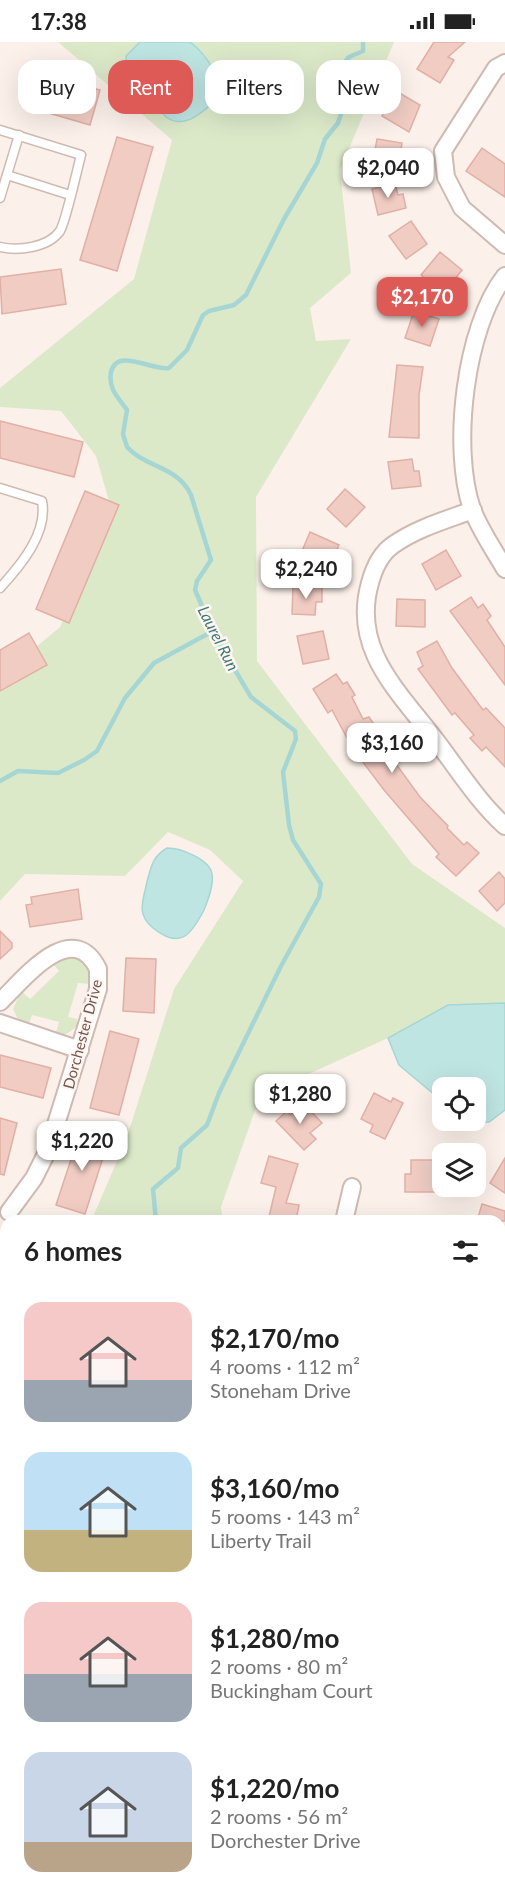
<!DOCTYPE html>
<html lang="en">
<head>
<meta charset="utf-8">
<style>
  body { margin:0; font-family:Lato,sans-serif; background:#f6f6f6; color:#222; height:100vh; display:flex; flex-direction:column; font-size:22px; white-space:nowrap }
  * { box-sizing:border-box; margin:0 }
  p { font-size:20px; color:#767676 }
  .icon { flex:none; width:33px; height:33px; fill:none; stroke:currentColor; stroke-width:2; stroke-linecap:round; stroke-linejoin:round }
  .map { position:relative; flex:1; overflow:hidden }
  .details { position:absolute; left:0px; top:1173px; width:506px; height:684px; display:flex; flex-direction:column; background:#fff; border-radius:18px 18px 0 0; box-shadow:0 6px 24px #0002 }
  .details>* { flex:none }
  .banner { position:absolute; left:18px; top:18px; width:470px; height:54px; display:flex; gap:12px }
  .fabs { position:absolute; left:432px; top:1035px; display:grid; gap:12px }
  .fabs a { display:grid; place-items:center; width:54px; height:54px; border-radius:12px; background:#fff; box-shadow:0 6px 24px #0002; font-size:30px }
  .price { position:absolute; translate:-50% -51px; padding:0 14px; border-radius:12px; background:#fff; color:#222; font-size:20px; line-height:39px; filter:drop-shadow(0 2px 3px #0008) }
  .price::after { content:''; position:absolute; left:50%; top:36px; width:18px; height:14px; margin-left:-9px; background:inherit; clip-path:polygon(0 0,100% 0,50% 100%) }
  .price.on { background:#de5a57; color:#fff }
  ul { padding:0; list-style:none }
  li { display:flex; align-items:center; gap:18px; height:150px; padding:0 24px }
  li span { display:grid; place-items:center; flex:none; width:168px; height:120px; border-radius:18px; color:#555 }
  li>.icon { margin-inline-start:auto }
  span .icon { width:72px; height:72px; fill:#fffc; stroke-width:1 }
  li b { font-size:26px }
  h2 { display:flex; justify-content:space-between; align-items:center; height:72px; padding:0 24px; font-size:26px }
  .chip { padding:0 21px; border-radius:18px; background:#fff; box-shadow:0 6px 24px #0002; font-size:21px; line-height:54px }
  .chip.on { background:#de5a57; color:#fff }
  .status { display:flex; justify-content:space-between; align-items:center; height:42px; padding:0 30px; background:#fff; direction:ltr }
  .status svg { height:16px; fill:currentColor }
  .map>svg:first-child { display:block }
</style>
</head>
<body>
<div class="status"><b>17:38</b><svg viewBox="0 0 49 12"><path d="M0 12V9h3v3zM5 12V6h3v6zM10 12V3h3v9zM15 12V0h3v12zM26 1h20v11H26zM47 4h2v5h-2z"/></svg></div>
<div class="map">
<svg width="505" height="1857" viewBox="0 0 505 1857">
  <rect width="100%" height="100%" fill="#fcf1ea"/>
  <!-- green -->
  <g fill="#dce9c9">
    <path d="M58 0H394L340 128 351 231 310 266 316 299 351 297 256 455 257 619 412 822 505 886V961L448 963 388 996 260 1054 221 1165 223 1179H87L92 1177 126 1098 174 947 243 839 210 808 168 790 125 834 25 832 0 859V635L60 585 111 466 96 414 61 369 0 365V346L134 237 172 98Z"/>
    <path d="M69 914C85 919 90 927 90 942L78 941 68 975 77 977 78 983C72 989 64 996 56 991L59 980 32 973 29 983 19 979 13 967 21 949 30 957 59 929 53 922Z"/>
    <path d="M505 1717V1813L500 1807V1727Z"/>
    <path d="M370 1851H491L503 1857H364Z"/>
  </g>
  <!-- water -->
  <g fill="#bfe5e2" stroke="#a6d6d4" stroke-width="1.5">
    <path d="M140 0H190C206 12 228 42 213 61 199 73 183 87 166 75L126 28V14Z"/>
    <path d="M167 806C180 806 210 817 212 832 214 843 208 858 204 868 191 893 180 908 153 886 136 872 143 859 147 840 151 825 152 815 167 806Z"/>
    <path d="M505 961V1068L489 1080 471 1082 466 1079 476 1078V1046H442V1059L399 1023 388 996 448 963Z"/>
  </g>
  <g fill="none" stroke-linecap="round" stroke-linejoin="round">
    <!-- stream -->
    <g stroke="#a6d6d4" stroke-width="4.5">
      <path d="M0 739 18 729 58 731 84 718 97 709 125 656 154 621 213 589"/>
      <path d="M156 1179 153 1147 178 1126 181 1106 207 1083 219 1051 281 924 319 855 321 842 293 798 289 783 283 730 296 697 295 689 251 655 216 596 195 548 197 539 211 518 191 453C178 424 146 426 127 405L123 392 127 368C118 355 108 347 111 330 117 305 152 329 169 326L187 308 203 273 209 269 234 263 246 253 284 177 317 121 325 97 338 81 348 51 342 30 343 22 349 15 363 9V0"/>
      <path d="M500 1638 505 1637"/>
    </g>
  </g>
  <!-- building -->
  <g fill="#f0ccc3" stroke="#e1afa5" stroke-width="1.5">
    <path d="M434 0H465L448 15 454 18 440 41 417 27Z"/>
    <path d="M29 29 100 48 90 83 21 63Z"/>
    <path d="M396 49 420 63 409 90 382 74Z"/>
    <path d="M117 95 153 105 117 229 80 218Z"/>
    <path d="M377 97 402 101 398 128 372 124Z"/>
    <path d="M482 106 505 122V155L466 129Z"/>
    <path d="M395 141 398 153 403 152 406 166 378 173 372 147Z"/>
    <path d="M411 179 427 202 406 217 389 194Z"/>
    <path d="M440 210 462 228 444 251 421 233Z"/>
    <path d="M61 227 66 262 2 272 0 235Z"/>
    <path d="M414 269 439 277 430 304 405 296Z"/>
    <path d="M397 323 423 325 419 353V396L389 395Z"/>
    <path d="M0 379 83 400 74 435 0 416Z"/>
    <path d="M412 417 414 429H419L421 444 392 447 388 420Z"/>
    <path d="M345 447 365 465 346 485 327 467Z"/>
    <path d="M85 449 119 463 69 581 36 567Z"/>
    <path d="M310 490 339 503 333 517 328 515 323 527 299 516Z"/>
    <path d="M446 508 461 534 436 548 422 522Z"/>
    <path d="M293 545H322V560H316L315 573 292 572Z"/>
    <path d="M471 555 478 566 483 562 491 574 487 578 505 605V643L450 569Z"/>
    <path d="M397 557 425 558V585L396 584Z"/>
    <path d="M323 589 329 617 303 622 297 594Z"/>
    <path d="M29 591 47 623 0 649V608Z"/>
    <path d="M437 599 452 626 483 668 486 666 505 686V725L486 705 482 709 470 696 474 693 455 671 452 673 418 627 423 624 417 610Z"/>
    <path d="M336 632 343 642 347 640 355 653 352 655 363 677 369 675 399 720 396 722 420 755 448 784 447 786 464 803 467 800 479 811 456 834 436 815 439 812 384 748 353 707 332 668 328 671 313 647Z"/>
    <path d="M499 830 505 837V861L497 869 479 849Z"/>
    <path d="M78 847 82 877 30 885 26 863 32 862 31 855Z"/>
    <path d="M0 889 12 901V906L0 917Z"/>
    <path d="M126 916 156 917 154 971 123 969Z"/>
    <path d="M110 989 139 997 119 1073 90 1066Z"/>
    <path d="M0 1013 51 1026 43 1056 0 1045Z"/>
    <path d="M374 1051 391 1060 393 1056 403 1061 385 1097 370 1090 373 1083 361 1077Z"/>
    <path d="M303 1061 322 1081 310 1091 316 1097 304 1108 276 1079 287 1069 290 1073Z"/>
    <path d="M0 1076 17 1081 4 1133 0 1132Z"/>
    <path d="M81 1087 105 1095 103 1102 107 1103 85 1172 56 1163Z"/>
    <path d="M269 1114 298 1122 286 1161 299 1163 296 1179H268L276 1145 261 1141Z"/>
    <path d="M505 1116V1151L490 1141Z"/>
    <path d="M411 1118H440L442 1150H405V1132H411Z"/>
    <path d="M482 1162 505 1169V1179H477Z"/>
  </g>
  <g fill="none" stroke-linecap="round" stroke-linejoin="round">
    <defs>
      <g id="service">
        <path d="M0 88 81 113C77 128 66 179 60 189 48 206 18 209 0 205"/>
        <path d="M7 133 70 153"/>
        <path d="M0 156 19 93"/>
        <path d="M0 446 42 459C48 491 21 523 0 546"/>
        <path d="M454 1851 459 1857"/>
        <path d="M422 1857 428 1851"/>
      </g>
      <g id="minor">
        <path d="M505 21 496 26 443 109 446 135 462 166 505 203"/>
        <path d="M505 234C465 285 451 406 472 467 480 488 494 508 505 527"/>
        <path d="M473 468C446 478 417 486 393 503 380 512 374 526 370 541 352 604 394 645 430 691 454 721 476 758 505 784"/>
        <path d="M0 960C22 939 72 874 98 927V947L48 1108 34 1136 9 1170"/>
        <path d="M0 981 80 1008"/>
        <path d="M344 1179 352 1145"/>
        <path d="M500 1367 505 1365"/>
        <path d="M0 1374 6 1354"/>
        <path d="M0 1539 6 1546"/>
        <path d="M500 1700 505 1692"/>
        <path d="M0 1766 6 1773"/>
        <path d="M500 1834 505 1841"/>
        <path d="M76 1851 81 1857"/>
        <path d="M273 1851 279 1857"/>
        <path d="M169 1857 176 1851"/>
        <path d="M344 1857 351 1851"/>
      </g>
    </defs>
    <!-- service casing -->
    <use href="#service" stroke="#cfbab2" stroke-width="11"/>
    <!-- minor casing -->
    <use href="#minor" stroke="#cfbab2" stroke-width="20"/>
    <!-- service -->
    <use href="#service" stroke="#fff" stroke-width="8"/>
    <!-- minor -->
    <use href="#minor" stroke="#fff" stroke-width="16"/>
  </g>
  <g text-anchor="middle" dominant-baseline="central" stroke-width="5" stroke-linejoin="round" paint-order="stroke">
    <!-- street labels -->
    <g font-size="15" fill="#75544e" stroke="#fef6f1">
      <text transform="translate(82 992) rotate(-75)">Dorchester Drive</text>
    </g>
    <!-- water labels -->
    <g font-size="16" font-style="italic" fill="#427977" stroke="#fef6f1">
      <text transform="translate(219 596) rotate(63)">Laurel Run</text>
    </g>
  </g>
</svg>
<div class="fabs">
<a><svg class="icon" aria-label="locate" viewBox="0 0 24 24"><circle cx="12" cy="12" r="6"/><path d="M12 2v4M12 18v4M2 12h4M18 12h4"/></svg></a>
<a><svg class="icon" aria-label="layers" viewBox="0 0 24 24"><path d="M12 4l9 5-9 5-9-5zM3 14l9 5 9-5"/></svg></a>
</div>
<b class="price" style="left:388px;top:157px">$2,040</b>
<b class="price on" style="left:422px;top:286px">$2,170</b>
<b class="price" style="left:306px;top:558px">$2,240</b>
<b class="price" style="left:392px;top:732px">$3,160</b>
<b class="price" style="left:300px;top:1083px">$1,280</b>
<b class="price" style="left:82px;top:1130px">$1,220</b>
<div class="banner">
<a class="chip">Buy</a>
<a class="chip on">Rent</a>
<a class="chip">Filters</a>
<a class="chip">New</a>
</div>
<section class="details">
<h2>6 homes<svg class="icon" aria-label="filters" viewBox="0 0 24 24"><path d="M4 7h16M4 17h16"/><circle cx="9" cy="7" r="2"/><circle cx="15" cy="17" r="2"/></svg></h2>
<ul>
<li><span style="background:linear-gradient(#f6c9c9 65%,#9aa5b1 0)"><svg class="icon" aria-label="home" viewBox="0 0 24 24"><path d="M3 11l9-7 9 7M6 9v11h12V9"/></svg></span><div><b>$2,170/mo</b><p>4 rooms · 112 m²</p><p>Stoneham Drive</p></div></li>
<li><span style="background:linear-gradient(#bfe0f5 65%,#c2b280 0)"><svg class="icon" aria-label="home" viewBox="0 0 24 24"><path d="M3 11l9-7 9 7M6 9v11h12V9"/></svg></span><div><b>$3,160/mo</b><p>5 rooms · 143 m²</p><p>Liberty Trail</p></div></li>
<li><span style="background:linear-gradient(#f6c9c9 60%,#9aa5b1 0)"><svg class="icon" aria-label="home" viewBox="0 0 24 24"><path d="M3 11l9-7 9 7M6 9v11h12V9"/></svg></span><div><b>$1,280/mo</b><p>2 rooms · 80 m²</p><p>Buckingham Court</p></div></li>
<li><span style="background:linear-gradient(#c9d6e8 75%,#b9a48a 0)"><svg class="icon" aria-label="home" viewBox="0 0 24 24"><path d="M3 11l9-7 9 7M6 9v11h12V9"/></svg></span><div><b>$1,220/mo</b><p>2 rooms · 56 m²</p><p>Dorchester Drive</p></div></li>
</ul>
</section>
</div>
</body>
</html>
